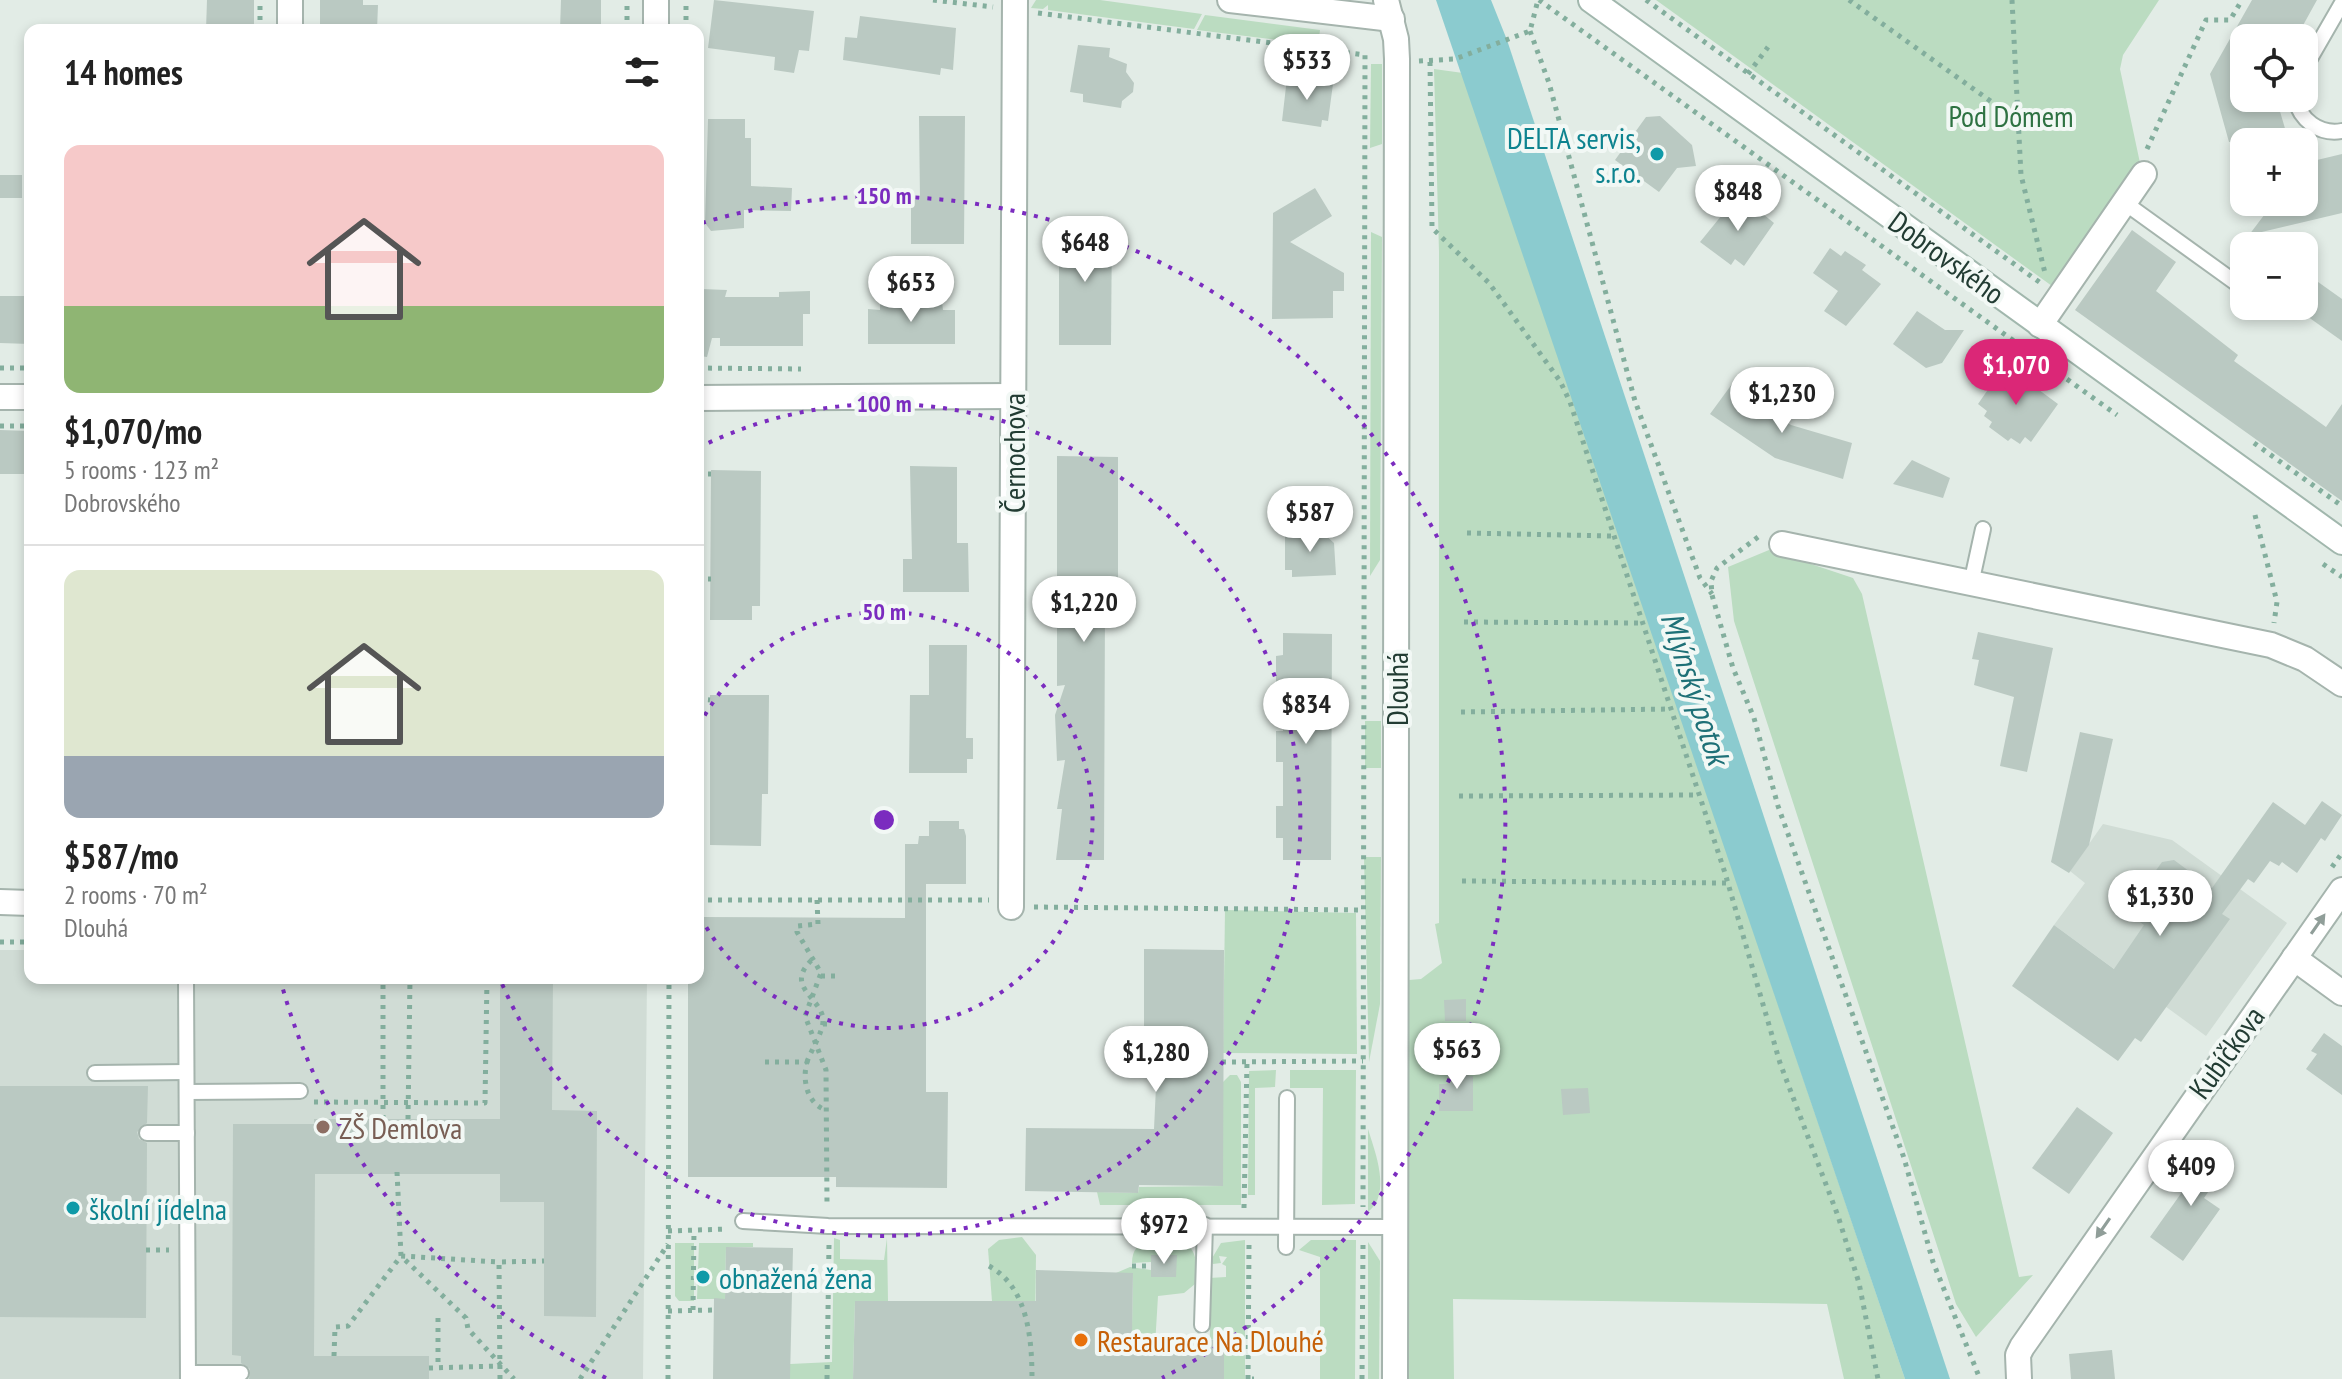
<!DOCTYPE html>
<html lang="en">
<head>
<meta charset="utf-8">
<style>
  body { margin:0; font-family:"PT Sans Narrow",sans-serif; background:#f2f2f2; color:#222; height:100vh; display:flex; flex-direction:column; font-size:30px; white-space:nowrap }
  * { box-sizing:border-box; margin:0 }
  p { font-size:26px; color:#767676 }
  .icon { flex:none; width:44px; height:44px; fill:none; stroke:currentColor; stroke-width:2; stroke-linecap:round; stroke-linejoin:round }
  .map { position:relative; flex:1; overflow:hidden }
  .side { position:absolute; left:24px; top:24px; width:680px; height:960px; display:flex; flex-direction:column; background:#fff; border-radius:16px; box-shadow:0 4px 12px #0003 }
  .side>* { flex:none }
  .buttons { position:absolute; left:2230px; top:24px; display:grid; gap:16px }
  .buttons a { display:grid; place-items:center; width:88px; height:88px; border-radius:16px; background:#fff; box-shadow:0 4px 12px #0003; font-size:40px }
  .price { position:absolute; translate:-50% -68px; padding:0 18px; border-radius:28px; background:#fff; color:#222; font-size:26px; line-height:52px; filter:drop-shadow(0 2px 4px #0008) }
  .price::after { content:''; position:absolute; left:50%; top:48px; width:24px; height:18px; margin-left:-12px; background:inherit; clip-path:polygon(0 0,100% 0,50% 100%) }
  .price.current { background:#db2777; color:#fff }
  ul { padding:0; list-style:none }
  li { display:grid; align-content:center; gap:16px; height:424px; padding:0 40px }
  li+li { border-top:2px solid #e0e0e0 }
  li span { display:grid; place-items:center; height:248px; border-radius:16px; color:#555 }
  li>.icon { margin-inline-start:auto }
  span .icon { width:144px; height:144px; fill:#fffc; stroke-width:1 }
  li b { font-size:34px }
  h2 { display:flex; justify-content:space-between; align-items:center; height:96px; padding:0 40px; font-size:34px }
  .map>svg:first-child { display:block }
</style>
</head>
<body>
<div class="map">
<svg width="2342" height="1379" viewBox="0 0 2342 1379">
  <rect width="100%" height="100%" fill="#e2ece6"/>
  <!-- built -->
  <g fill="#d0dcd5">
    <path d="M2103 824 2172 840 2287 923 2206 1036 2054 925 2085 883 2070 871Z"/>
    <path d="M0 950H30V978H647L643 1379H0Z"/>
  </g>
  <!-- green -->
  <g fill="#bbdcc1">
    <path d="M1036 0H1100L1202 14 1194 29 1048 10V5L1043 9 1031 8Z"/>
    <path d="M1656 0H2159L2123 55 2120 69 2140 163 2052 286Z"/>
    <path d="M1205 15 1320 30 1318 45 1197 30Z"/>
    <path d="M1371 64H1382V144L1370 148Z"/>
    <path d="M1434 69 1463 73 1905 1379H1844L1827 1304 1453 1299 1454 1379H1408L1409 980 1421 979 1442 963 1435 924 1439 923V252Z"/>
    <path d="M1371 232 1382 237 1380 560 1370 576Z"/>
    <path d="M1769 550 1853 578 1862 594 2019 1277 2033 1275 1976 1337 1956 1304 1734 621 1728 567Z"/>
    <rect x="1365" y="721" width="16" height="47"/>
    <path d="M1364 857H1381L1380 1004 1369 1062Z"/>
    <path d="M1225 910 1356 913 1357 1054 1223 1053Z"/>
    <path d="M1276 1070 1275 1087 1255 1088V1195H1248L1249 1071Z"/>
    <path d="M1290 1070H1356L1355 1204 1322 1205 1323 1088H1290Z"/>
    <path d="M1230 1075H1237L1241 1082V1205H1100L1097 1192 1138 1193 1139 1187 1223 1186V1082Z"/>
    <path d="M1368 1129C1375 1152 1392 1194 1368 1212Z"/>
    <path d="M1022 1237 1036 1255 1035 1338 992 1301 988 1249 999 1240Z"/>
    <path d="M834 1238 840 1240V1259L884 1260 887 1238 888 1301H855L853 1379H790V1364L832 1362Z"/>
    <path d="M1178 1239C1198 1247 1198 1265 1195 1284L1184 1293 1158 1296 1153 1379H1131L1133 1274 1116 1273 1130 1267 1151 1270V1277H1176V1255H1151V1262L1132 1263C1132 1236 1158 1240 1178 1239Z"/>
    <path d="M1245 1240V1379H1224V1340L1210 1339 1209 1278 1226 1277V1266L1222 1264 1227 1257 1219 1256 1221 1263 1213 1264 1211 1260 1221 1243Z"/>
    <path d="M1311 1240H1356L1355 1379H1320V1257L1299 1250Z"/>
    <path d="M1368 1242 1380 1261 1379 1379H1368Z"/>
    <path d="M675 1243H694V1301H679L675 1296Z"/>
    <path d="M699 1243H753V1247H726L725 1299H697Z"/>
  </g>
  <!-- water -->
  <path fill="#8bcbcf" d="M1436 0H1491L1507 40 1950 1379H1905Z"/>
  <!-- building -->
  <g fill="#bac9c2">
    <path d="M207 0H254V30H206Z"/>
    <path d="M320 0H363V5H378L377 30H320Z"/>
    <path d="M561 0H601V30H560Z"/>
    <path d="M714 0 814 11 809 51 799 50 794 73 774 70 775 57 708 48Z"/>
    <path d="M2252 0H2317L2296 38H2244V98H2276L2289 142H2229L2210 74Z"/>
    <path d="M860 16 956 28 953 70 941 68 940 75 843 60 845 37 857 38Z"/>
    <path d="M1078 45 1110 48 1109 57 1127 64 1126 72 1134 83 1133 92 1122 101 1121 108 1083 102V94L1070 92Z"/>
    <path d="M1287 78 1333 84 1328 121 1322 120 1321 127 1282 121Z"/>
    <path d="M919 116H965L964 244H911V200H920Z"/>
    <path d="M1660 116 1692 145 1696 166 1677 168 1659 192 1615 160 1646 117Z"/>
    <path d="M708 119H745V138H751V186L792 188 791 211 744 210V228L711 231 705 223Z"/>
    <path d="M2304 151 2317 160 2342 154V213L2249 235 2274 202H2304Z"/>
    <rect x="0" y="175" width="22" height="23"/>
    <path d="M1315 188 1332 216 1290 242 1344 273V291H1333V318L1272 319 1273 213Z"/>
    <path d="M1735 199 1747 201 1774 223 1744 266 1735 259 1731 265 1700 242Z"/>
    <path d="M1059 222 1112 223 1111 345H1059Z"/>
    <path d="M2132 230 2176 262 2156 291 2238 355 2234 361 2326 427 2342 404V501L2075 310Z"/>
    <path d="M1830 248 1841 256 1845 251 1866 265 1862 270 1881 284 1846 326 1824 311 1838 291 1813 273Z"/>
    <path d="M2304 272 2342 299V341L2304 314Z"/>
    <path d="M701 289 727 290 725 297H779V292L810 291V314H803V346H720V338H712L707 357 700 356Z"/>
    <path d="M0 296H30V344L0 343Z"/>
    <path d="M880 301 942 302 943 310H955V344H868V309L880 310Z"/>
    <path d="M1917 311 1945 330H1964L1942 363 1926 368 1893 344Z"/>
    <path d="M2005 365 2058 404 2031 442 2025 437 2020 444 2011 438 2008 441 1989 427 1992 422 1984 416 1987 411 1978 404Z"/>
    <path d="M1732 384 1791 425 1852 443 1843 479 1775 458 1710 414Z"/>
    <path d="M0 430 30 431V474H0Z"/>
    <path d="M1057 456 1118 457V604H1105L1104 860H1056L1062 809H1057L1065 760 1057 761 1055 715 1065 685 1057 686Z"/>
    <path d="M1912 460 1950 478 1943 498 1893 484Z"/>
    <path d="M910 466 957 467V543H968L969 592H903V559H912Z"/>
    <path d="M711 470 761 471 760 606H752V620H710Z"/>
    <path d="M1313 524 1334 543 1336 575 1292 577V570H1285V533L1305 532Z"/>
    <path d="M1978 632 2053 648 2027 772 2000 766 2014 697 1974 685 1979 660 1972 659Z"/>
    <path d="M1283 633 1332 634 1331 860H1283V838H1276V806H1283V762H1276V731H1283V687H1276V656L1283 655Z"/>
    <path d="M929 645H967L966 738H973V759H967V773H909L910 695H929Z"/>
    <path d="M710 695H769L768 794H762L761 846 710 845Z"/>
    <path d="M2080 732 2113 739 2089 845 2069 873 2051 862Z"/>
    <path d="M2322 801 2342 815 2325 841 2321 838 2297 873 2282 862 2279 866 2270 861 2254 883 2248 879 2222 914 2230 919 2141 1042 2135 1038 2118 1061 2012 986 2054 925 2114 969 2144 925 2126 912 2162 862 2174 860 2212 888 2273 802 2305 825Z"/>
    <path d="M929 821H959V829H964L966 836V884H926V1092H948L947 1188 836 1187V1177H688V978H698V917L905 918V844H918L919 836H929Z"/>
    <path d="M1144 949 1224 950 1223 1186 1139 1185 1138 1193 1025 1191 1026 1128 1154 1129 1158 1044H1144Z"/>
    <path d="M500 978H553L552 1110 597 1111 596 1317 544 1316V1202H500V1174H315L314 1356H429V1379H249L250 1369 241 1363V1356L232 1355 233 1124H314V1119H500Z"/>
    <path d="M1466 999V1021H1445L1444 1000Z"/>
    <path d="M2324 1033 2342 1046V1095L2306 1069 2317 1054 2311 1051Z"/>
    <path d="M1448 1067H1469V1076H1473V1111H1439V1084H1447Z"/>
    <path d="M0 1086H148L147 1123 137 1132 139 1139 147 1143 146 1318 0 1317Z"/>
    <path d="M1588 1088 1590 1113 1563 1115 1561 1089Z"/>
    <path d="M2077 1107 2113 1133 2069 1194 2032 1168Z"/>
    <path d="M2206 1147 2229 1162 2204 1198 2220 1209 2183 1261 2150 1237 2197 1171 2191 1167Z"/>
    <path d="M726 1247 793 1248 790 1379H713L714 1298 725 1299Z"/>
    <path d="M1151 1255H1177L1176 1277H1151Z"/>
    <path d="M1036 1270 1133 1273 1132 1336 1224 1340V1379H853L855 1301H1036Z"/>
    <path d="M2112 1350 2115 1379H2071L2069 1354Z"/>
  </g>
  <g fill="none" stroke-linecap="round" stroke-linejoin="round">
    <defs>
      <g id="lane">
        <path d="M2304 69 2342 3"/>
        <path d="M2295 98C2300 120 2319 135 2342 131"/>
        <path d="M2125 203 2236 283"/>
        <path d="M1971 584 1983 529"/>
        <path d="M186 978 188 1379"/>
        <path d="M95 1073 186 1072"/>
        <path d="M187 1092 300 1091"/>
        <path d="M147 1133H187"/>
        <path d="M743 1221 828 1226 1395 1227"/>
        <path d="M1286 1247 1287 1098"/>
        <path d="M1202 1325 1205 1225"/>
        <path d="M188 1373H241"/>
      </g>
      <g id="street">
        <path d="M1230 0 1392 19"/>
        <path d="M1386 0 1396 39 1397 59 1395 1379"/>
        <path d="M290 30V0"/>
        <path d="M656 30V0"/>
        <path d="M2040 325 2144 174"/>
        <path d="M0 397H30"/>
        <path d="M698 398 1013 396"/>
        <path d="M1782 544 2271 645 2305 659 2342 684"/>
        <path d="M0 902 30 903"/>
        <path d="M1011 907 1015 0"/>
        <path d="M2294 958 2342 993"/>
        <path d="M2019 1379 2018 1355 2022 1347 2342 890"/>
      </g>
      <path id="secondary" d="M1591 0 2342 542"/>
    </defs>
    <!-- lane casing -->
    <use href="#lane" stroke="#a5b4ad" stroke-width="18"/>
    <!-- street casing -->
    <use href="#street" stroke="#a5b4ad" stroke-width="28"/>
    <!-- secondary casing -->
    <use href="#secondary" stroke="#a1b7ad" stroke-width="28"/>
    <!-- path -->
    <g stroke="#83ae9d" stroke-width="5" stroke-dasharray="4 6" stroke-linecap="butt">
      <path d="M933 0 993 7"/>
      <path d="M1539 0 2117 415"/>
      <path d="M1646 0 2042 284"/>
      <path d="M1849 0 2017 120"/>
      <path d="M2012 0 2021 175 2045 273"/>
      <path d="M1038 13 1365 55 1363 1207"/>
      <path d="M260 30V0"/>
      <path d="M627 30V0"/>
      <path d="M686 30V0"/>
      <path d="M1530 31 1549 83 1635 401 1700 578 1712 594"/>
      <path d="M1419 61 1455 59 1530 31 1538 0"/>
      <path d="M1430 62 1432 228 1489 283 1560 381 1570 402 1725 873 1780 1063 1838 1216 1859 1283 1878 1379"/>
      <path d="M1748 74 1768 47"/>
      <path d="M2147 149 2206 20H2230L2242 0"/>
      <path d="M0 368H30"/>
      <path d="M698 368 801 369"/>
      <path d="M0 426H30"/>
      <path d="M2254 443 2342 506"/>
      <path d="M698 474H711"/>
      <path d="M2255 515 2277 602 2274 623"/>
      <path d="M1467 533 1612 536"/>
      <path d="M1758 537 1717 568 1711 581 1712 595 1733 668 1754 718 1778 806 1904 1158 1933 1262 1980 1379"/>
      <path d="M2323 564 2342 577"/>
      <path d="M698 579H711"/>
      <path d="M1464 622 1641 623"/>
      <path d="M698 699 710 700"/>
      <path d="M1461 712 1670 709"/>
      <path d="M698 764H707"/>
      <path d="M698 773H707"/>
      <path d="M1459 796 1699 795"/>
      <path d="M2332 867 2342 853"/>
      <path d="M1462 881 1728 883"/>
      <path d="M698 900H989"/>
      <path d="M817 900 818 924 797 926V932L821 973 805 1016 826 1070 827 1205"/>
      <path d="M1034 907 1363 910"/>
      <path d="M0 942H30"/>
      <path d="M821 976H835"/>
      <path d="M823 1024H833"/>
      <path d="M765 1062H807C802 1080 807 1104 826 1110"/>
      <path d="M807 1062C811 1050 824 1031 823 1019 821 997 782 986 814 958"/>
      <path d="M1222 1062 1363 1061"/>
      <path d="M314 1102 485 1103 487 978"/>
      <path d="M383 1119V978"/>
      <path d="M408 1119 410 978"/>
      <path d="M397 1172 401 1256 466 1318 468 1329 514 1379"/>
      <path d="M1244 1208 1247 1062"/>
      <path d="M668 1231 727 1229"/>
      <path d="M146 1250H169"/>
      <path d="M989 1266C1028 1287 1032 1339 1032 1379"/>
      <path d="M1132 1266H1149"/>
      <path d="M693 1310 694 1230"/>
      <path d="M668 1311 715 1310"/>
      <path d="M438 1318V1368"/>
      <path d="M334 1356 335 1327 348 1326 401 1256 499 1262"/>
      <path d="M429 1368 500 1366"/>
      <path d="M500 1379 499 1262 544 1261"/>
      <path d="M580 1379 668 1244"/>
      <path d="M668 1379 669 978"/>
      <path d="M827 1379 829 1244"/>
      <path d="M1248 1379 1249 1244"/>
      <path d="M1252 1379H1254"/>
      <path d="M1362 1379 1363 1245"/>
    </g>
    <!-- lane -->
    <use href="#lane" stroke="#fff" stroke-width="14"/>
    <!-- street -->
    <use href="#street" stroke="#fff" stroke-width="24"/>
    <!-- secondary -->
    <use href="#secondary" stroke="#fff" stroke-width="24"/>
  </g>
  <!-- one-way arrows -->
  <defs><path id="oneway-solid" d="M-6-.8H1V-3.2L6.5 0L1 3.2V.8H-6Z" transform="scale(2)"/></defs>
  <g fill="#909e99">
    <use href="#oneway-solid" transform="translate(2318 924) rotate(-55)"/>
    <use href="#oneway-solid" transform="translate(2103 1228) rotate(125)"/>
  </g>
  <!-- distance rings -->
  <g fill="none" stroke="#7b2cbf" stroke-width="4" stroke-dasharray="4 8">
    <path d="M699 726A208 208 0 1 1 699 914"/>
    <path d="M698 448A416 416 0 1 1 500 979"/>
    <path d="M606 1378A624 624 0 0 1 281 982M702 223A624 624 0 0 1 1162 1378"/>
  </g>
  <!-- markers -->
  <g fill="#0f9aa8" stroke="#f2f8f5" stroke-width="3">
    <circle cx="1657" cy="154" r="8"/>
    <circle cx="73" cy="1208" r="8"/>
    <circle cx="703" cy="1277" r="8"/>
  </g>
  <circle fill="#8d6e63" stroke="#f2f8f5" stroke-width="3" cx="323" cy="1127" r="8"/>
  <circle fill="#e8710a" stroke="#f2f8f5" stroke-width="3" cx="1081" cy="1340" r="8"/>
  <g text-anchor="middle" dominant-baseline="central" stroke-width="8" stroke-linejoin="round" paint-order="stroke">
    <!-- park labels -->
    <g font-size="30" fill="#2e7242" stroke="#f2f8f5">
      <text x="2011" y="115">Pod Dómem</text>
    </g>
    <!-- culture labels -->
    <g font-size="30" fill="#0d838f" stroke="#f2f8f5" text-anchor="start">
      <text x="1641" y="137" text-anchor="end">DELTA servis,<tspan x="1641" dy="34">s.r.o.</tspan></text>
      <text x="89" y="1208">školní jídelna</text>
      <text x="719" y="1277">obnažená žena</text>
    </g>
    <!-- street labels -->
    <g font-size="30" fill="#223c33" stroke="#f2f8f5">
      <text transform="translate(1947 257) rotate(36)">Dobrovského</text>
      <text transform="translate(1013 453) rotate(-90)">Černochova</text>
      <text transform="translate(1396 689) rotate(-90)">Dlouhá</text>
      <text transform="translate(2226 1052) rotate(-54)">Kubíčkova</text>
    </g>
    <!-- education labels -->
    <g font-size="30" fill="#785e54" stroke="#f2f8f5" text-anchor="start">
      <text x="339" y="1127">ZŠ Demlova</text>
    </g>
    <!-- food labels -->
    <g font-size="30" fill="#c56008" stroke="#f2f8f5" text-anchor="start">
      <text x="1097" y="1340">Restaurace Na Dlouhé</text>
    </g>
    <!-- water labels -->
    <g font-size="32" font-style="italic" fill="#1e7077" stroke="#f2f8f5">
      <text transform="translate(1696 688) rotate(72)">Mlýnský potok</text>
    </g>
  </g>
  <circle cx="884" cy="820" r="12" fill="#7b2cbf" stroke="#f2f8f5" stroke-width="4"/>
  <g font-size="24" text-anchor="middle" font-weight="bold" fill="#7b2cbf" stroke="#f2f8f5" stroke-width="8" stroke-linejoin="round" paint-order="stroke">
    <text x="884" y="204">150 m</text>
    <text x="884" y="412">100 m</text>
    <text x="884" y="620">50 m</text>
  </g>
</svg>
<div class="buttons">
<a><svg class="icon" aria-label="locate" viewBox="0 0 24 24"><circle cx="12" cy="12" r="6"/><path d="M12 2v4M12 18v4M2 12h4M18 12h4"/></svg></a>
<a>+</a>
<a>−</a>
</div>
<b class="price" style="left:1307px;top:102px">$533</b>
<b class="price" style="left:1738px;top:233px">$848</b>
<b class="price" style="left:1085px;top:284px">$648</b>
<b class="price" style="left:911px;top:324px">$653</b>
<b class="price current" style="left:2016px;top:407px">$1,070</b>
<b class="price" style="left:1782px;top:435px">$1,230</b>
<b class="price" style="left:1310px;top:554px">$587</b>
<b class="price" style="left:1084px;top:644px">$1,220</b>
<b class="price" style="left:1306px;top:746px">$834</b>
<b class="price" style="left:2160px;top:938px">$1,330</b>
<b class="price" style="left:1457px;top:1091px">$563</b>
<b class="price" style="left:1156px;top:1094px">$1,280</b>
<b class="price" style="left:2191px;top:1208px">$409</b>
<b class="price" style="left:1164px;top:1266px">$972</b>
<section class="side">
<h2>14 homes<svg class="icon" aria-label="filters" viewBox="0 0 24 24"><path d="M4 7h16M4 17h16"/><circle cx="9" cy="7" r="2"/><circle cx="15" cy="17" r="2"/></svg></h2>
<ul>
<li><span style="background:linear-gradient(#f6c9c9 65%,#8fb573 0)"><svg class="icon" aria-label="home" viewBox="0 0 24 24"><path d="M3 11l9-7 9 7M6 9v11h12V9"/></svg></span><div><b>$1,070/mo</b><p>5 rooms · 123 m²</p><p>Dobrovského</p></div></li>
<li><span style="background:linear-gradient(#dfe7d0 75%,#9aa5b1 0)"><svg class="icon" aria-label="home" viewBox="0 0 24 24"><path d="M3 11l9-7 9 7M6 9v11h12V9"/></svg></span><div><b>$587/mo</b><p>2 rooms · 70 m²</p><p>Dlouhá</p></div></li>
</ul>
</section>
</div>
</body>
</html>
